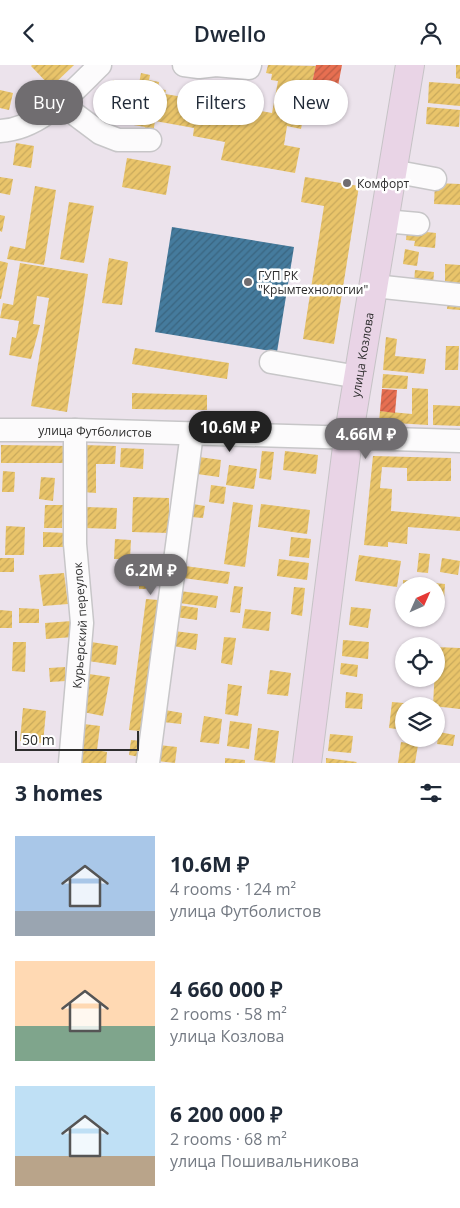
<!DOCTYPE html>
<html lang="en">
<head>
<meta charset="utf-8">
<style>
  body { margin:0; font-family:"Open Sans",sans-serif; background:#f2f2f3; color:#1f2937; height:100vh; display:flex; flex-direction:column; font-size:19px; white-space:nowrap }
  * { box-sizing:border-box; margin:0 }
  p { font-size:16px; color:#747a83 }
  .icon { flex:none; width:28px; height:28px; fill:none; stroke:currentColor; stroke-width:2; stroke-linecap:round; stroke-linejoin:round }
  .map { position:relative; height:698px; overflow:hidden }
  .drawer { display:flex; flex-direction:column; background:#fff; flex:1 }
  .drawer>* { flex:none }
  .banner { position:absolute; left:15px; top:15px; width:430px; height:45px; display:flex; gap:10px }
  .needle { width:32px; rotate:45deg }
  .controls { position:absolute; left:395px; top:512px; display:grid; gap:10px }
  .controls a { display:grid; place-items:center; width:50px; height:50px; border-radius:50%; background:#fff; box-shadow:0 1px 4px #0004; font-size:25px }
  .scale { position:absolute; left:15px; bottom:12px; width:124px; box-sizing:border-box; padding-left:5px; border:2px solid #2d2d2d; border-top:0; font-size:14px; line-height:18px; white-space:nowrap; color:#2d2d2d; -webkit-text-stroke:4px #fff; paint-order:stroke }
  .price { position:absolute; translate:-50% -42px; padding:0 11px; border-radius:18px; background:#706d70; color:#fff; font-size:16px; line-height:32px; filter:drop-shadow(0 1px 2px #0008) }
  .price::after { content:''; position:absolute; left:50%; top:30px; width:15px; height:11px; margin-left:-8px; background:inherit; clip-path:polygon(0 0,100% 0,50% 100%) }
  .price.selected { background:#222; color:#fff }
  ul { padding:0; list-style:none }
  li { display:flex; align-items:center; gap:15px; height:125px; padding:0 15px }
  li span { display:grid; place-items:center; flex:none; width:140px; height:100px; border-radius:0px; color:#555 }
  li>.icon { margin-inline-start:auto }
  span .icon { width:60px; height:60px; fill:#fffc; stroke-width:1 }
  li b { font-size:21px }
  h2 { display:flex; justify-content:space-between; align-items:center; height:60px; padding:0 15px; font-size:21px }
  .tag { padding:0 18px; border-radius:22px; background:#fff; box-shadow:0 1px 4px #0004; font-size:18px; line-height:45px }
  .tag.selected { background:#706d70; color:#fff }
  header { display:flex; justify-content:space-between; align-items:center; height:65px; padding:0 15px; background:#fff; font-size:22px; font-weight:600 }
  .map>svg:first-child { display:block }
</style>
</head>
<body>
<header><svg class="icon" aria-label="back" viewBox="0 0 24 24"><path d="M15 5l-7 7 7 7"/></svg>Dwello<svg class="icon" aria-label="person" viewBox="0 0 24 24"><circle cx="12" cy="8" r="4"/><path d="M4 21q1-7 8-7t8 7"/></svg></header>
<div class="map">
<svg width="460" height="698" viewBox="0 0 460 698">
  <defs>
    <pattern id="homes-hatch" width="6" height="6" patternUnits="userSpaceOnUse" patternTransform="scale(1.25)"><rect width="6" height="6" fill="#e9c46a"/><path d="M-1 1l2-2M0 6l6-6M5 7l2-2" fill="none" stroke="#c8a95c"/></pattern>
    <pattern id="shops-hatch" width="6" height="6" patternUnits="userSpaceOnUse" patternTransform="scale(1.25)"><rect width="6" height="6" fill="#e76f51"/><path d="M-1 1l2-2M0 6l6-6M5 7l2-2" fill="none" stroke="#bc5c44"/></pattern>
    <pattern id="public-hatch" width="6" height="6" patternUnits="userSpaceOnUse" patternTransform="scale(1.25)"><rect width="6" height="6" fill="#457b9d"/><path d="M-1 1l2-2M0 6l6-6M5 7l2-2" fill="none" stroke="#3a6580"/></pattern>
  </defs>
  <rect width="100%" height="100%" fill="#ece3ec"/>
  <!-- homes -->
  <g fill="url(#homes-hatch)">
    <path d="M32 0H74L51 22 31 1Z"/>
    <path d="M268 0 316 1 310 27 305 26 301 48 304 49 301 64 287 61 284 80 300 83 295 108 221 95 225 77 193 71 194 63 155 56 153 69 144 67 145 62 100 54 106 18 112 19 113 15 129 18 128 22 138 24 141 8 150 10 149 15 159 17 158 24 166 25 165 29 207 36 210 20 219 21 218 26 229 28 227 36 234 37V41L272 48 278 16 271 15 272 9 266 8Z"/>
    <path d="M456 0H460V14L456 13Z"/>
    <path d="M429 17 460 19V41L428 38Z"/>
    <path d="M0 25 13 28 9 45 0 43Z"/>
    <path d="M427 42 460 45 459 62 426 59Z"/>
    <path d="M16 78 34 81 31 103 13 100Z"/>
    <path d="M127 93 171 101 166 130 122 122Z"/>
    <path d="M0 112 13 114 10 130 0 128Z"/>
    <path d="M305 112 359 121 334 279 303 274 324 141 301 137Z"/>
    <path d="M435 118 460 119V140L434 139Z"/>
    <path d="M35 121 56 125 44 200 7 194 10 181 25 184Z"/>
    <path d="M69 137 94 141 84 198 60 194Z"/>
    <path d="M0 150 5 151 2 167 0 166Z"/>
    <path d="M407 165 436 168 435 183 414 181 415 176 406 175Z"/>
    <path d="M405 184 419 187 417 201 403 199Z"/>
    <path d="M109 193 128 197 122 240 102 238Z"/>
    <path d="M0 196 8 198 1 234H0Z"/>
    <path d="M20 198 88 209 67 347 31 341 49 233 37 231 33 259 40 260 31 294 9 290 12 272 16 273 19 256 0 253 3 238 13 240Z"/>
    <path d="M445 199 460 200V223L445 222Z"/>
    <path d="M415 205 434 207 433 220 414 218Z"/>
    <path d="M448 235 460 236V245L447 244Z"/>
    <path d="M386 272 397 274 395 291 426 294 424 309 383 305Z"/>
    <path d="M446 281H459L458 305H445Z"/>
    <path d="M135 283 229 298 227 314 132 299Z"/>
    <path d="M383 309 408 311 407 324 382 323Z"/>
    <path d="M412 323 428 324V360L379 357 380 346 412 349Z"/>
    <path d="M132 328 207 330V345L132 344Z"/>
    <path d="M433 340 460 341V361L433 360Z"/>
    <path d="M1 380 69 381V398H1Z"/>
    <path d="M83 380 116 381 115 399H96V428L83 427Z"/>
    <path d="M121 383 144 384 143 404 120 402Z"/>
    <path d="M262 386 274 387 271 415 259 413Z"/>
    <path d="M285 386 318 390 316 409 283 405Z"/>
    <path d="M373 391 451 393V416H407V403L382 402 380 423 392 424 391 446 460 452V466L408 462 407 479 388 477V482L364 480Z"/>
    <path d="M199 392 221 395 219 412 197 409Z"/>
    <path d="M229 400 257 404 254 424 226 420Z"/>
    <path d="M3 406 15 407 14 427H2Z"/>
    <path d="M41 412 55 413 53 436 39 434Z"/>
    <path d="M211 420 226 422 224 439 209 437Z"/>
    <path d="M133 432 169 433V468L132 467Z"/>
    <path d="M233 437 253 440 245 502 224 499Z"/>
    <path d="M193 439 205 441 203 453 191 452Z"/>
    <path d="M261 439 310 445 307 469 258 462Z"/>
    <path d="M45 440H63L62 463H44Z"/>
    <path d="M85 442 117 443 116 464 84 463Z"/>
    <path d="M6 461 25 462 24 490H5Z"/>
    <path d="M43 467 67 468V482H43Z"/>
    <path d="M291 472 311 474 309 493 289 491Z"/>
    <path d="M115 474 131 475 130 494H114Z"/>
    <path d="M419 488 430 489 428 508 417 507Z"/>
    <path d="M359 490 401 496 397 522 355 516Z"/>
    <rect x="0" y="493" width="14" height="14"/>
    <path d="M442 493 460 496 458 510 440 507Z"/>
    <path d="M279 494 309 498 307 515 277 511Z"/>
    <rect x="139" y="498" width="7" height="26"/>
    <path d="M185 501 230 507 228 519 183 513Z"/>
    <path d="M64 508 68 539 43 541 39 510Z"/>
    <path d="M403 515 445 519 444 535 436 534V521H403Z"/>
    <path d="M234 521 243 522 240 548 230 547Z"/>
    <path d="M294 522 305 523 302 551 291 549Z"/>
    <path d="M180 526 218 531 216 543 179 538Z"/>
    <path d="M402 527H404V550H400Z"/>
    <path d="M146 534 158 535 141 666 129 665Z"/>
    <path d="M177 540 198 543 197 555 176 552Z"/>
    <path d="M351 542 371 544 368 563 349 560Z"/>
    <path d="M19 543 39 544V558H19Z"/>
    <path d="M245 544 271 547 269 566 242 563Z"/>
    <path d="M0 545 12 546V563H0Z"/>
    <path d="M72 556 73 572 46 574 45 558Z"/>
    <path d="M174 566 198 569 196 585 173 581Z"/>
    <path d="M224 572 236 573 232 600 221 598Z"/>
    <path d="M343 575 369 577 368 594 342 591Z"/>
    <path d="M13 577H26L25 607 12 606Z"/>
    <path d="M91 577 118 581 116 600 88 596Z"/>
    <path d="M436 582 460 583V644L433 641Z"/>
    <path d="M341 598 358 600 357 612 340 609Z"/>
    <path d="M65 602 66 616 50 617 49 603Z"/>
    <path d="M270 605 291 608 288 631 267 629Z"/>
    <path d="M89 609 110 612 103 651 83 647Z"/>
    <path d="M228 619 242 621 238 651 225 649Z"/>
    <path d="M346 627 363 629 362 644 345 643Z"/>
    <path d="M392 637 415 639V641H404V665L389 663Z"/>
    <path d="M23 643 46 646 43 678 20 676Z"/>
    <path d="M165 645 182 648 181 659 163 657Z"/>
    <path d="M204 651 222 654 219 679 200 677Z"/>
    <path d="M230 656 252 659 249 684 227 681Z"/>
    <path d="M84 659 100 661 97 685 107 687 106 698H79Z"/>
    <path d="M258 663 279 666 275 698 254 695Z"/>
    <path d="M439 667 455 670 453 681 437 679Z"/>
    <path d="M330 669 353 671 351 688 328 686Z"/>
    <path d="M131 675 142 676 140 692 129 690Z"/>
    <path d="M401 677 418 680 415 698H398Z"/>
    <path d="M159 680 177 682 175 698 157 696Z"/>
    <path d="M225 693 245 695V698H225Z"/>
    <path d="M326 693 357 697 356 698H326Z"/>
  </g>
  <!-- shops -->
  <g fill="url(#shops-hatch)">
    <path d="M316 0H342L334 42 303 37 305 26 310 27Z"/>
    <path d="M382 324 397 325 395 348 380 346Z"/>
  </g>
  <!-- public -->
  <path fill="url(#public-hatch)" d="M172 162 294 182 277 287 155 267Z"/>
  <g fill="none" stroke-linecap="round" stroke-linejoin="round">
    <defs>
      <g id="minor">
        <path d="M184 0 199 2 216 0"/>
        <path d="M216 0 249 3 250 0"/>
        <path d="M60 38 100 68 118 75H150"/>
        <path d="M0 66C41 64 72 27 100 0"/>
        <path d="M392 106 435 114"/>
        <path d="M384 156 418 159"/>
        <path d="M374 221 460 230"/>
        <path d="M271 297 358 312"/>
        <path id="s1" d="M0 365H75L460 376"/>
        <path id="s2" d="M70 698 82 558 75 479V365"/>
        <path d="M148 698 192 368"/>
      </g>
      <g id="major">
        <path id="s3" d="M307 698 348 374 410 0"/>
      </g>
    </defs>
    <!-- minor casing -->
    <use href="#minor" stroke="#c7c6c8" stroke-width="25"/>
    <!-- major casing -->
    <use href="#major" stroke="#c6c3c6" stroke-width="30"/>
    <!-- minor -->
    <use href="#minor" stroke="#fcfbfc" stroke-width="22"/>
    <!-- major -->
    <use href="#major" stroke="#e9d4e6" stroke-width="28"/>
  </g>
  <!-- markers -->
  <g fill="#706d70" stroke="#fff" stroke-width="2">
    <circle cx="347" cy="118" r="5"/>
    <circle cx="248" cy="217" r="5"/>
  </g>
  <g text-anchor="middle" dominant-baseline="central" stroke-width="5" stroke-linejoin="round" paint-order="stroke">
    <!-- poi labels -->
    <g font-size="12" fill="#2d2d2d" stroke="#fff" text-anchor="start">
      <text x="357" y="118">Комфорт</text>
      <text x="258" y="210">ГУП РК<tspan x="258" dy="14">"Крымтехнологии"</tspan></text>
    </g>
    <!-- street labels -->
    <g font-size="12" fill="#2d2d2d" stroke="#fff">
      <text stroke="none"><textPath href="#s3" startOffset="412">улица Козлова</textPath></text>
      <text stroke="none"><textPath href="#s1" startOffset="95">улица Футболистов</textPath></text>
      <text stroke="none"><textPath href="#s2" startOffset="138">Курьерский переулок</textPath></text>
    </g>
  </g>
</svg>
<div class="controls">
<a><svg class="needle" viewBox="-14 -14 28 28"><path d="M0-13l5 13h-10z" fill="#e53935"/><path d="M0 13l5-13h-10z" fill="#747a83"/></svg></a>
<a><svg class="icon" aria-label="locate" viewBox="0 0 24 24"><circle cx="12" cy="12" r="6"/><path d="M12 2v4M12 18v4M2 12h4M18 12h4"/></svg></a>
<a><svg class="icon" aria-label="layers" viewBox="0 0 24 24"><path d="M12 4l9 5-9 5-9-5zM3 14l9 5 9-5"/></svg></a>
</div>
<div class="scale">50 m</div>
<b class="price selected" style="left:230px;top:388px">10.6M ₽</b>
<b class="price" style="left:366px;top:395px">4.66M ₽</b>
<b class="price" style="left:151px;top:531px">6.2M ₽</b>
<div class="banner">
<a class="tag selected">Buy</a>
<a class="tag">Rent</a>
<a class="tag">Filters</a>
<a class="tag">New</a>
</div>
</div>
<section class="drawer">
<h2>3 homes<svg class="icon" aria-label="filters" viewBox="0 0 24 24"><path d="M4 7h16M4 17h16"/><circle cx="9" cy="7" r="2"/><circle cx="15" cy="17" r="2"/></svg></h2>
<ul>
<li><span style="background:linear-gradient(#a9c7e8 75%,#9aa5b1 0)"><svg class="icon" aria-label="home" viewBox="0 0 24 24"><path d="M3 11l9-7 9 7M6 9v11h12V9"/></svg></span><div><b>10.6M ₽</b><p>4 rooms · 124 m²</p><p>улица Футболистов</p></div></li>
<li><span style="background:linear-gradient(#ffd9b3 65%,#7fa58c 0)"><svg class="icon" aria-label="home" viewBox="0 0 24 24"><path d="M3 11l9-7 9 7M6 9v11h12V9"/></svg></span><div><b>4 660 000 ₽</b><p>2 rooms · 58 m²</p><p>улица Козлова</p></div></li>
<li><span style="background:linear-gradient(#bfe0f5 70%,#b9a48a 0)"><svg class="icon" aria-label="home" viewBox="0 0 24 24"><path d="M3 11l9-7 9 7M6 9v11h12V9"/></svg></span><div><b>6 200 000 ₽</b><p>2 rooms · 68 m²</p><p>улица Пошивальникова</p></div></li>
</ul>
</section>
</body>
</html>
